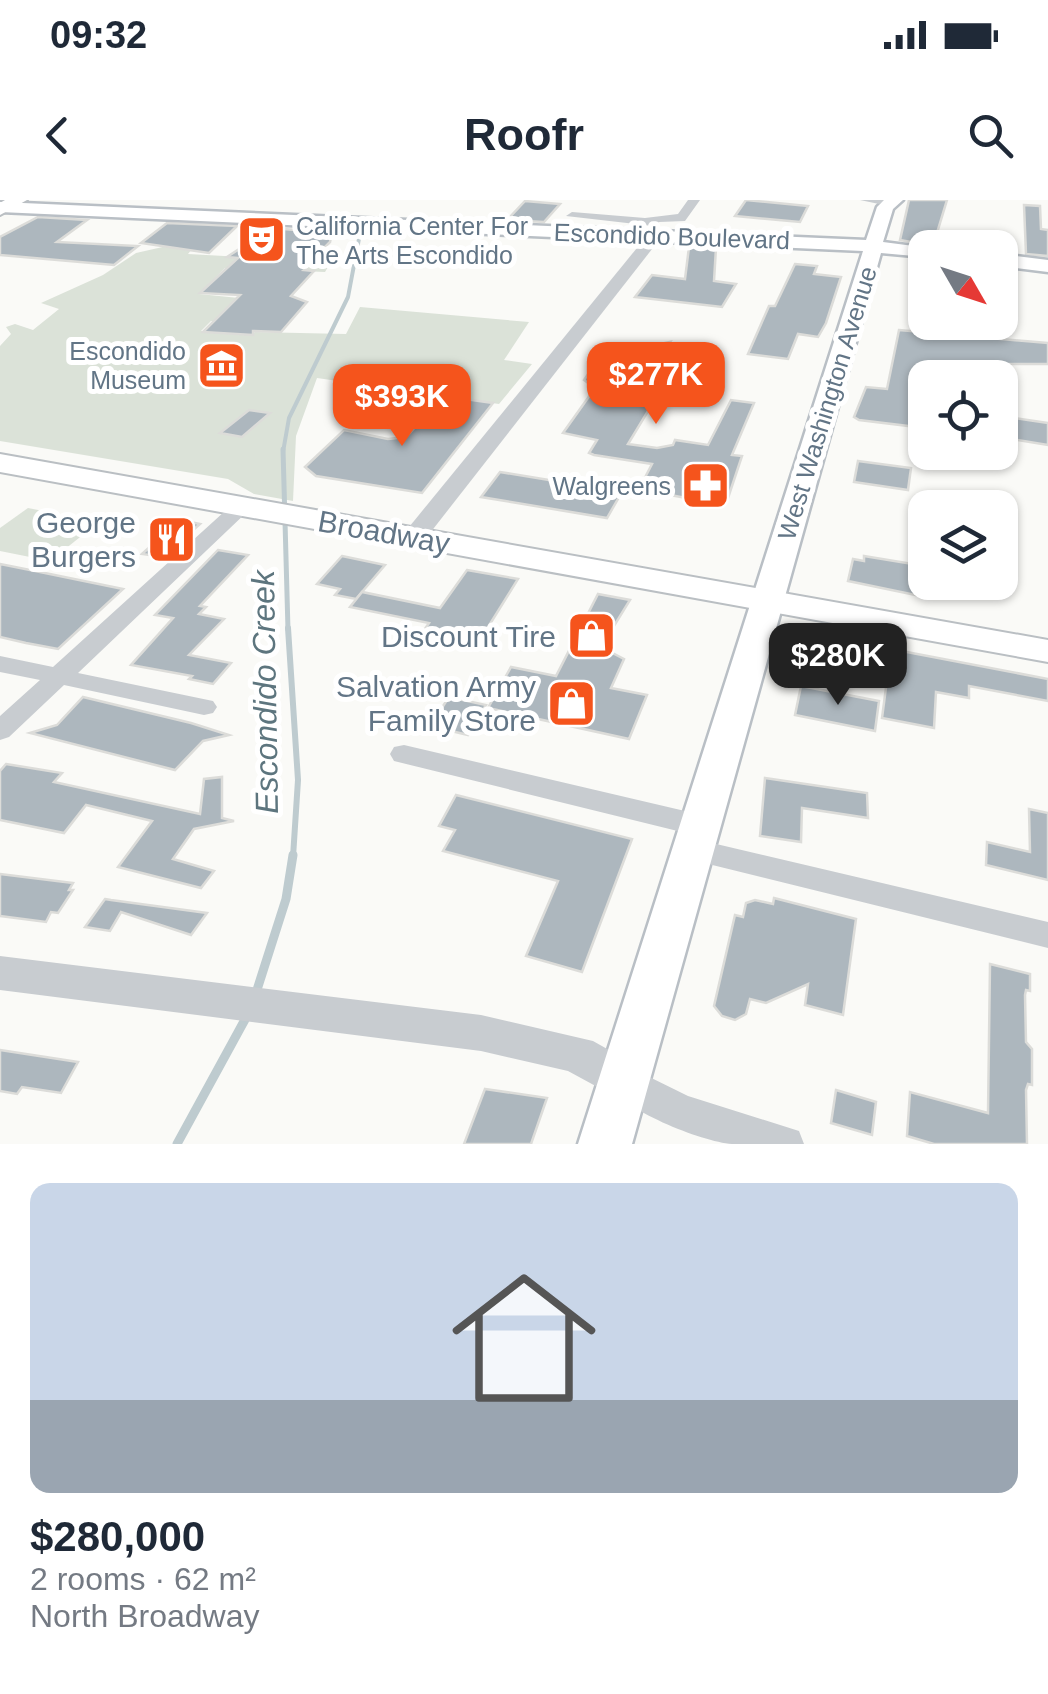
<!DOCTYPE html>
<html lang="en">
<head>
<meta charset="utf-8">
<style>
  body { margin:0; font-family:Arial,sans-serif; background:#f2f2f3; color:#1f2937; height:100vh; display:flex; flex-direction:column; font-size:38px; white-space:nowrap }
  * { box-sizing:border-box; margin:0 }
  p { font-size:32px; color:#747a83 }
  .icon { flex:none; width:55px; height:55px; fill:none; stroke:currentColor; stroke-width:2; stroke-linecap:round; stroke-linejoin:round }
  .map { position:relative; height:944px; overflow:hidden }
  .drawer { display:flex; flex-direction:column; background:#fff; flex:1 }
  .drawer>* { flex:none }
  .needle { width:65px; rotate:129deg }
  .controls { position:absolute; left:908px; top:30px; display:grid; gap:20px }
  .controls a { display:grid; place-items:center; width:110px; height:110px; border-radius:20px; background:#fff; box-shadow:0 2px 8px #0004; font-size:50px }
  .price { position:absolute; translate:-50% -85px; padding:0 22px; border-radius:20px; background:#f5541c; color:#fff; font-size:32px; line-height:65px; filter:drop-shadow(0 2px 5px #0008) }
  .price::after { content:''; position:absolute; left:50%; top:60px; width:30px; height:22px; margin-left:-15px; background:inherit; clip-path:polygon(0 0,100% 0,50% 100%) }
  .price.on { background:#222; color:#fff }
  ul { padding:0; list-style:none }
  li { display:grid; align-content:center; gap:20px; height:530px; padding:0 30px }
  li+li { border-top:2px solid #e0e1e3 }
  li span { display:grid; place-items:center; height:310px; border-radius:20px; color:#555 }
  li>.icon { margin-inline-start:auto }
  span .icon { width:180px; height:180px; fill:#fffc; stroke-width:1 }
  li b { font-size:42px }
  .status { display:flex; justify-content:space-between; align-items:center; height:70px; padding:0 50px; background:#fff; direction:ltr }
  .status svg { height:28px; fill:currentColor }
  header { display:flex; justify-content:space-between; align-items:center; height:130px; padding:0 30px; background:#fff; font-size:45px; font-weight:600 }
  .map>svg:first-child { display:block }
</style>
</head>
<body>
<div class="status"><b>09:32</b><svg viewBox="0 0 49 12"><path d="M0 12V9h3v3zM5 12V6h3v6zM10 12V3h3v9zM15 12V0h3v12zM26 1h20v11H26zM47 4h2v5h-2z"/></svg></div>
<header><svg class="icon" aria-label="back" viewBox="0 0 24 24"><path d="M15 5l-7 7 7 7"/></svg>Roofr<svg class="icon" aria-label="search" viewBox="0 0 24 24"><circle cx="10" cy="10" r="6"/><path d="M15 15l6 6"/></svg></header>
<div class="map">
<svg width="1048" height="944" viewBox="0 0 1048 944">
  <rect width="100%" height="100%" fill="#fafaf7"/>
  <!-- green -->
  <g fill="#dbe2d8">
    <path d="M167 46 192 49 188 54 331 62 325 72 225 68 199 94 239 98 227 122 211 121 201 131 346 134 360 107 529 122 504 160 532 164 499 204 444 196 415 225 405 223 399 229 343 220 342 211 372 186 317 178 296 236 293 301 254 294 228 279 0 241V146L11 134 6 127 15 124 33 130 59 109 41 103 103 75 136 53Z"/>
    <path d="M28 308 99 322 50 361 0 351V328Z"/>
  </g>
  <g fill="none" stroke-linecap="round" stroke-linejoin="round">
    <!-- stream-far3 -->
    <path stroke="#becbcf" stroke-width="4" d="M283 252 289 218 348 97 361 28"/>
    <!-- stream-far2 -->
    <path stroke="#becbcf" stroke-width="5" d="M283 249 288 430"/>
    <!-- stream-far1 -->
    <path stroke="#becbcf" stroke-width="6" d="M288 428 298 580 293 657"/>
    <!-- stream -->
    <g stroke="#becbcf" stroke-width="9">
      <path d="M256 793 286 699 293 655"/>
      <path d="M177 944 248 814"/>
    </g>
  </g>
  <!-- building -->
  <g fill="#adb7be" stroke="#dcdcd9" stroke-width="2.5">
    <path d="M746 0 808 6 800 22 735 16Z"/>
    <path d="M909 0H947L933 46 900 40Z"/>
    <path d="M525 1 560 4 544 22 507 20Z"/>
    <path d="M1024 5 1040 6 1041 29 1048 30V56L1026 54Z"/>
    <path d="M38 17 87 20 57 42 138 46 114 65 0 55V37Z"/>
    <path d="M167 23 237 26 209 53 141 43Z"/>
    <path d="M271 28 332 33 330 42 319 53H325L304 70 314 71 291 96 307 102 281 132 253 131V135L203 132 240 95 200 93 238 58 227 57Z"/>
    <path d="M689 47 716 48 714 81 736 84 722 107 635 97 652 75 685 79Z"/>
    <path d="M795 64 817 66 814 74 841 77 826 123 818 137 798 134 788 159 748 154 769 106H775Z"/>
    <path d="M899 130 1048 143V164H1000V178H925V228L859 220 854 217 866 187 887 189Z"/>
    <path d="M670 142 663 152 682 155 628 244 657 248 673 245 675 240 708 245 731 200 754 203 732 255 742 256 728 298 712 303 639 289 652 264 594 255 589 253 597 240 563 233 595 188 584 180 600 157Z"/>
    <path d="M444 196 493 203 422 293 316 276 305 267 344 230 388 239 406 237Z"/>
    <path d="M249 210 270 213 242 237 220 233Z"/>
    <path d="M1000 216 1048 223V245L1000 237Z"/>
    <path d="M858 261 911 268 908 290 854 282Z"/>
    <path d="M500 272 622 292 607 318 481 297Z"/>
    <path d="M180 320 200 324 163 357 142 354Z"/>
    <path d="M218 350 248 355 200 406 206 407 199 414 224 419 189 455 231 463 213 484 189 479 192 476 131 465 173 418 155 415Z"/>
    <path d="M342 356 385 365 356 399 335 395 340 389 317 384Z"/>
    <path d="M864 356 925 366V397L848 381 853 359 864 361Z"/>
    <path d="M0 364 40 372 123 389 58 449 26 443 0 437Z"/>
    <path d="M467 370 518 379 475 448 420 436 429 423 350 407 362 392 440 408Z"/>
    <path d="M598 394 630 400 601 447 624 459 611 488 647 495 629 539 488 508 511 467 556 476Z"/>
    <path d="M891 449 1048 479V501L969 486V498L936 492 934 528 882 518Z"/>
    <path d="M801 486 879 501 875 531 795 515Z"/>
    <path d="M83 497 191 523 229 535 203 541 175 570 30 533 57 525Z"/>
    <path d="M449 497 486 505 468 535 430 526Z"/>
    <path d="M6 564 62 573 54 582 200 614 204 579 222 577V618L234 621 194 629 173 659 214 671 201 688 118 667 152 621 86 605 64 633 0 620V571Z"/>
    <path d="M765 578 867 593 868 618 802 608 801 642 760 636Z"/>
    <path d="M456 595 632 639 582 772 526 756 558 681 443 651 455 630 439 626Z"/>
    <path d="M1029 609 1048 613V680L986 665 987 642 1030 652Z"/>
    <path d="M0 674 73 683 69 690H73L58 713 51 712 46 722 0 716Z"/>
    <path d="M774 698 856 719 843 815 805 805 808 784 766 803 750 799 746 814 735 820 722 816 714 806 735 715 743 717 746 703 755 700 773 704Z"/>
    <path d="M105 699 111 700 207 713 191 735 121 712 110 731 85 727Z"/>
    <path d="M990 764 1030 774V791L1026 790 1025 795 1026 842 1032 849V885L1028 884 1026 890 1027 944H934L907 936 910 892 988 913Z"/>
    <path d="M0 850 78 862 61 893 22 887 17 894 0 891Z"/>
    <path d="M485 889 547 898 531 944H464Z"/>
    <path d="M836 890 876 902 872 935 831 923Z"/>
  </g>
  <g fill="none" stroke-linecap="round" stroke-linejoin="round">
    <defs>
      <g id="secondary">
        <path d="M884 0H903L893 9 883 42 929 48H925V57L881 53 632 944H578L863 51 0 12V2L866 40 877 7Z"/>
        <path d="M1000 54 1048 60V72L1000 66Z"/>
      </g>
      <g id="primary">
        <path d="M5 0H27L0 15V3Z"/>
        <path d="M0 254 1048 440V462L0 272Z"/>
      </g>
    </defs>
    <!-- secondary casing -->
    <use href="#secondary" stroke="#b9bfc5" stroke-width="5"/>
    <!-- primary casing -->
    <use href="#primary" stroke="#babfc3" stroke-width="4"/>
    <!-- minor -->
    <g fill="#c8ccd0" fill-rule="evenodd">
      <path d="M688 0H700L685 21 659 22 653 26 566 16 572 12 645 18 678 14Z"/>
      <path d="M860 0H884L885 1 879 4Z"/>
      <path d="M242 300 252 306 249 310 78 473 213 501 217 507 213 513 204 515 64 485 9 537 0 540V516L40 480 0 472V456L53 467 235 302Z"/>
      <path d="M404 545 702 615 712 618 717 626 712 634 702 637 394 561 390 554 394 547Z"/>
      <path d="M695 639 1048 722V748L684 658 680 650 684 642Z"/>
      <path d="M625 865 688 896 799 931 804 944C780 944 756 944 732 944 702 942 619 909 607 882L612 870Z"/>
    </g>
    <!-- tertiary -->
    <g fill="#c8ccd0" fill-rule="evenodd">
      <path d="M650 32 663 35 423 342H405L401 337 405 332Z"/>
      <path d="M0 756 481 815 593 841 641 868 647 882 641 896 625 902 568 871 481 851 0 790Z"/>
    </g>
    <!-- secondary -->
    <use href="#secondary" fill="#fff" fill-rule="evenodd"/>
    <!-- primary -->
    <use href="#primary" fill="#fff" fill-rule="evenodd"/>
  </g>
  <!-- icons -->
  <defs>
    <symbol id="theatre-square" viewBox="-11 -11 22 22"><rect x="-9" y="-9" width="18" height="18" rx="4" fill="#f5541c" stroke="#fff"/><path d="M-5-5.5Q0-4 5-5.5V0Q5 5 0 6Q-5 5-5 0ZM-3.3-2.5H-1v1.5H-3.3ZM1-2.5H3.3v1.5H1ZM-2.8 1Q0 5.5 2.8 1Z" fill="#fff"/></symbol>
    <symbol id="museum-square" viewBox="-11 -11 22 22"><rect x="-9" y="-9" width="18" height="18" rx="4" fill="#f5541c" stroke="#fff"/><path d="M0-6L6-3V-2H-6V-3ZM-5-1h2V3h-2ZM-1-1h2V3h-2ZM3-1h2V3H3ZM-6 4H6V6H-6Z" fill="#fff"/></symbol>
    <symbol id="pharmacy-square" viewBox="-11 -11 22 22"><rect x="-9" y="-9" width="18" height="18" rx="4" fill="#f5541c" stroke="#fff"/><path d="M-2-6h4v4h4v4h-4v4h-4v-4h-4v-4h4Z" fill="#fff"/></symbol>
    <symbol id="restaurant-square" viewBox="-11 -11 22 22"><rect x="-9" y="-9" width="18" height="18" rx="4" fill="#f5541c" stroke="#fff"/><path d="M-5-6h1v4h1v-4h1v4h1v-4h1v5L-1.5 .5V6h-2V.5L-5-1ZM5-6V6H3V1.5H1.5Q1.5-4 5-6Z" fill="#fff"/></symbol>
    <symbol id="shop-square" viewBox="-11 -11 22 22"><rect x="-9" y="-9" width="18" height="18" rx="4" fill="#f5541c" stroke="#fff"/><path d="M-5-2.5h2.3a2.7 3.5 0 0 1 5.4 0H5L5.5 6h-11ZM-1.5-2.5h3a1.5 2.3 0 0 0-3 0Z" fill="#fff"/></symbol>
  </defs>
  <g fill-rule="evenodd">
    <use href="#theatre-square" x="234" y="12" width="55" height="55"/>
    <use href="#museum-square" x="194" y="138" width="55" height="55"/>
    <use href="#pharmacy-square" x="678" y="258" width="55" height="55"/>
    <use href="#restaurant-square" x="144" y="312" width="55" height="55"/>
    <use href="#shop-square" x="564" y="408" width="55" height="55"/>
    <use href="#shop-square" x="544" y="476" width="55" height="55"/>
  </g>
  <g text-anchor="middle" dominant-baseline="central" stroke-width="10" stroke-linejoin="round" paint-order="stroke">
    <!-- far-poi labels -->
    <g font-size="25" fill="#627586" stroke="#fff" text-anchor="end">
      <text x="296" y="26" text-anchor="start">California Center For<tspan x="296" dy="29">The Arts Escondido</tspan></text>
      <text x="186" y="151">Escondido<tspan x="186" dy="29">Museum</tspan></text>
      <text x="671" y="286">Walgreens</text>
    </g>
    <!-- far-street labels -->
    <g font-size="25" fill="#627586" stroke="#fff">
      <text transform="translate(672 36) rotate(2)">Escondido Boulevard</text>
      <text transform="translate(827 203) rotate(-73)">West Washington Avenue</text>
    </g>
    <!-- poi labels -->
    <g font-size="30" fill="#627586" stroke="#fff" text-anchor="end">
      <text x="136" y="322">George<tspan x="136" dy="34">Burgers</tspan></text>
      <text x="556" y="436">Discount Tire</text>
      <text x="536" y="486">Salvation Army<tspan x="536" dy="34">Family Store</tspan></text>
    </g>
    <!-- street labels -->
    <g font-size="30" fill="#627586" stroke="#fff">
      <text transform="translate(384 332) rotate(10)">Broadway</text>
    </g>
    <!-- water labels -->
    <g font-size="32" font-style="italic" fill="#5d757e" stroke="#fff">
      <text transform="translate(265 492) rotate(-91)">Escondido Creek</text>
    </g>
  </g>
</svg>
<div class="controls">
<a><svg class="needle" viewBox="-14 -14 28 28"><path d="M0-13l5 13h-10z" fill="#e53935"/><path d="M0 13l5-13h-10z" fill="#747a83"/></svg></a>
<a><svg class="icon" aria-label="locate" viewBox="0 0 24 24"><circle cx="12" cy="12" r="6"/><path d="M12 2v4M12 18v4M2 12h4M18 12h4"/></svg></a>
<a><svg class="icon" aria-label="layers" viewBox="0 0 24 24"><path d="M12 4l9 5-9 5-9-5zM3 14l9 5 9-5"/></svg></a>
</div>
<b class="price" style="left:656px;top:227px">$277K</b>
<b class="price" style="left:402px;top:249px">$393K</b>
<b class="price on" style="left:838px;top:508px">$280K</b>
</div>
<section class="drawer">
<ul>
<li><span style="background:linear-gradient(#c9d6e8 70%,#9aa5b1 0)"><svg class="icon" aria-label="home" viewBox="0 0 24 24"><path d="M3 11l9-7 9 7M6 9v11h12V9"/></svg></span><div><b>$280,000</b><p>2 rooms · 62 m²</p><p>North Broadway</p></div></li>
</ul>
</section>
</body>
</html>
